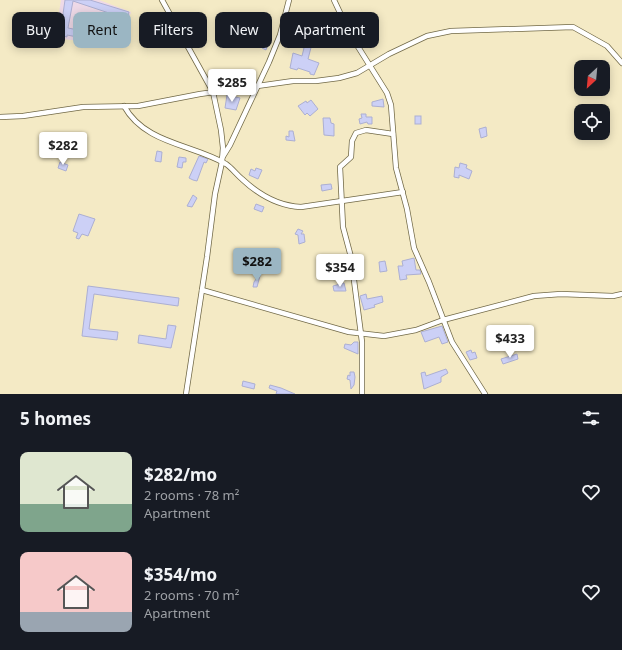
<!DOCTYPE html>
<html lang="en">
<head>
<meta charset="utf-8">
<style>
  body { margin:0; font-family:"Noto Sans",sans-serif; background:#242831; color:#f1f3f6; height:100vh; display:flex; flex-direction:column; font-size:15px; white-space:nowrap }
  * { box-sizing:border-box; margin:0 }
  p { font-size:13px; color:#9ea1a6 }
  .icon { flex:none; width:22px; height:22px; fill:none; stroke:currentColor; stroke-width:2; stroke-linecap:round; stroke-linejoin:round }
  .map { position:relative; height:394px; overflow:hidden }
  .drawer { display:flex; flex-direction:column; background:#171b24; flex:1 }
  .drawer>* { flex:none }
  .guide { position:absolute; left:12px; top:12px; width:400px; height:36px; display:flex; gap:8px }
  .needle { width:26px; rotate:206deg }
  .controls { position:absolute; left:574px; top:60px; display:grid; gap:8px }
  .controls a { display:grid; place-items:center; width:36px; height:36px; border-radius:8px; background:#171b24; box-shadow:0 2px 10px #0003; font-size:20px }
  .price { position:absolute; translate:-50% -34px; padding:0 9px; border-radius:4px; background:#fff; color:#222; font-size:13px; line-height:26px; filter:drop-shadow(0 1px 2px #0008) }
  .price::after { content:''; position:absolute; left:50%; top:24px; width:12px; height:9px; margin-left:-6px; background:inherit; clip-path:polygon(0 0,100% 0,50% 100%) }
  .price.current { background:#9bb6c3; color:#111 }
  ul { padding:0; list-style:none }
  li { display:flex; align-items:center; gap:12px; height:100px; padding:0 20px }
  li span { display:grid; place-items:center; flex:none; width:112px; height:80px; border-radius:8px; color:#555 }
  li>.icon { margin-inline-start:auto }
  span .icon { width:48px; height:48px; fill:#fffc; stroke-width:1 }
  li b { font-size:17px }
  h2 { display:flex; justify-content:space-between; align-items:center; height:48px; padding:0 20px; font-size:17px }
  .chip { padding:0 14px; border-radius:8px; background:#171b24; box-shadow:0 2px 10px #0003; font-size:14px; line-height:36px }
  .chip.current { background:#9bb6c3; color:#111 }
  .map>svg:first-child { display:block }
</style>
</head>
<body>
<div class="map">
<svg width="622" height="394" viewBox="0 0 622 394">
  <rect width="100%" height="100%" fill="#f4eac5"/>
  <!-- education -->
  <path fill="#eed9e7" d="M61 0H99L131 12 121 46 55 38Z"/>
  <!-- building -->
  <g fill="#ccd0f6" stroke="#acafd2">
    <path d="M65 0H90L129 12 125 29 118 27 121 17 73 1 68 28 104 35 103 42 67 35V37L60 35Z"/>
    <path d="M319 17 331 32 328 34 321 28 318 30 312 23Z"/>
    <path d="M230 18 243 26 241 30 228 23Z"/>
    <path d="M250 35 269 42 266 50 262 48 263 45 248 39Z"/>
    <path d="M308 35 314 36 308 59 319 63 314 75 310 74V72L298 68 297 70 290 68 293 53 302 56 304 48 293 45 295 37 307 40Z"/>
    <path d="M227 95 240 98 236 110 225 108Z"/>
    <path d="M383 99 384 107 372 106V102Z"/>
    <path d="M311 100 318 109 310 116 307 113 305 115 298 106 306 101 307 103Z"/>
    <path d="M361 114H366V117H372V124H368L367 122 360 124 359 119 362 118Z"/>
    <rect x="415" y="116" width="6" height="8"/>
    <path d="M323 118H330L331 123 334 124V136L324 135Z"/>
    <path d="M486 127 487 136 481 138 479 129Z"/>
    <path d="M289 131H293L295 141 286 140V136L289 137Z"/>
    <path d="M55 140 66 142 64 148 53 146Z"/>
    <path d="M157 151 162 152 161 162 155 161Z"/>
    <path d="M199 156 208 159 206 163 204 162 197 181 193 180 189 178Z"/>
    <path d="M179 157 186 158V162H183L182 168 177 167Z"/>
    <path d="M60 162 68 165 66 171 58 168Z"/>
    <path d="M460 163 467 165 466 168 472 171 469 179 459 175V178L454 177 455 167 459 168Z"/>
    <path d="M256 168 262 170 258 179 249 175 251 169 255 171Z"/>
    <path d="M331 184 332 189 322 191 321 185Z"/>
    <path d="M193 195 197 198 192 207 187 206Z"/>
    <path d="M256 204 264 207 262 212 254 209Z"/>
    <path d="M79 214 95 219 88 236 82 234 79 239 76 238 78 233 73 231Z"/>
    <path d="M298 229 303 231 301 234H304L305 242 299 244 298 235 295 234Z"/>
    <path d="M414 258 416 270H420L421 274 406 275 407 279 400 280 398 266H403L402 261Z"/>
    <path d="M385 261 387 271 380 272 379 262Z"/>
    <path d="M261 272 257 287H253L254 282Z"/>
    <path d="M344 283 346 291H334L333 286Z"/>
    <path d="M88 286 179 298 178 306 94 294 89 329 118 332 117 340 82 336Z"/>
    <path d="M366 294 367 299 382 296 383 302 374 305 375 307 364 310 360 296Z"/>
    <path d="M168 325 176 326 171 348 138 343 139 335 166 339Z"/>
    <path d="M442 326 448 342 442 344 439 337 425 342 421 332Z"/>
    <path d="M354 342H358V354L344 348 345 344 351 345Z"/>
    <path d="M471 350 472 353 475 352 477 358 470 360 466 352Z"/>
    <path d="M517 354 518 359 503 364 501 359Z"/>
    <path d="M446 369 448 373 441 377V382L424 389 421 373 425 372 426 376Z"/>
    <path d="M350 372H354L355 377 354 385 351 389 350 380 347 379 348 375 350 376Z"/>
    <path d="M243 381 255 384 254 389 242 386Z"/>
    <path d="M270 385 281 388 295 394H276L277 391 269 388Z"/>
  </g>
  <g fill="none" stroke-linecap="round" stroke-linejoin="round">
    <defs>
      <g id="minor">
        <path d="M162 0 213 92 221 130 223 148 222 162 215 194 207 257 186 394"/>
        <path d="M334 0 350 34 387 93 391 105 396 168 407 209 414 248 429 282 452 342 485 394"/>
        <path d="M124 106C145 144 192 144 226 164 232 168 236 174 242 179 259 195 278 206 301 207L403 192"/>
        <path d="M0 117 23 116 83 107 138 106 200 94 293 81H316L339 78 357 73 389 54 427 36 451 31 573 27 607 46 622 63"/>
        <path d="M222 158 230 145 269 62 280 35 289 0"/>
        <path d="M202 290 349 332 384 336 416 330 443 320 534 296 561 294 613 296 622 294"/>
        <path d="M362 394V342L351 257 343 227 340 167 351 157 352 141 356 133 366 130 393 134"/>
      </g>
    </defs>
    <!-- minor casing -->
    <use href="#minor" stroke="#716947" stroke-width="6"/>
    <!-- minor -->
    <use href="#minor" stroke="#fff" stroke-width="4.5"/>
  </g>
</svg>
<div class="controls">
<a><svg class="needle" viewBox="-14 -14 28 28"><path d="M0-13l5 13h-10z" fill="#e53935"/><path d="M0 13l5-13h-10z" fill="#9ea1a6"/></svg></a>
<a><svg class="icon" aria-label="locate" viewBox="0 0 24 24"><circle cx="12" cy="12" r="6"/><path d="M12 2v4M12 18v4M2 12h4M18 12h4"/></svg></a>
</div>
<b class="price" style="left:232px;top:103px">$285</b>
<b class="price" style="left:63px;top:166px">$282</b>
<b class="price current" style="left:257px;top:282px">$282</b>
<b class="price" style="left:340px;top:288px">$354</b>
<b class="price" style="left:510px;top:359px">$433</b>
<div class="guide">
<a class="chip">Buy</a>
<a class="chip current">Rent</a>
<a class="chip">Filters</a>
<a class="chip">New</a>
<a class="chip">Apartment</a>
</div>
</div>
<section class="drawer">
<h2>5 homes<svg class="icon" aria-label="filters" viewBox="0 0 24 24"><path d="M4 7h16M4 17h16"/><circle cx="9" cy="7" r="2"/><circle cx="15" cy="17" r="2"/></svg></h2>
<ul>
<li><span style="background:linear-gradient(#dfe7d0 65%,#7fa58c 0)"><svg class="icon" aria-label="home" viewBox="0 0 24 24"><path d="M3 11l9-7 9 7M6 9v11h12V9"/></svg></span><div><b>$282/mo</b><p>2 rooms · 78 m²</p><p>Apartment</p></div><svg class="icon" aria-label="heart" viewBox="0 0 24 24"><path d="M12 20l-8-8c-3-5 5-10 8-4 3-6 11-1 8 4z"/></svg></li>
<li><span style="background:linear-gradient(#f6c9c9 75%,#9aa5b1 0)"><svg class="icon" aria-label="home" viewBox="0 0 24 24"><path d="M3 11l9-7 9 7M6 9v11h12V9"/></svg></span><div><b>$354/mo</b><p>2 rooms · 70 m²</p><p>Apartment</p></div><svg class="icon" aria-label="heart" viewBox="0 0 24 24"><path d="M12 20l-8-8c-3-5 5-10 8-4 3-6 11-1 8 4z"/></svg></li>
</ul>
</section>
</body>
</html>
